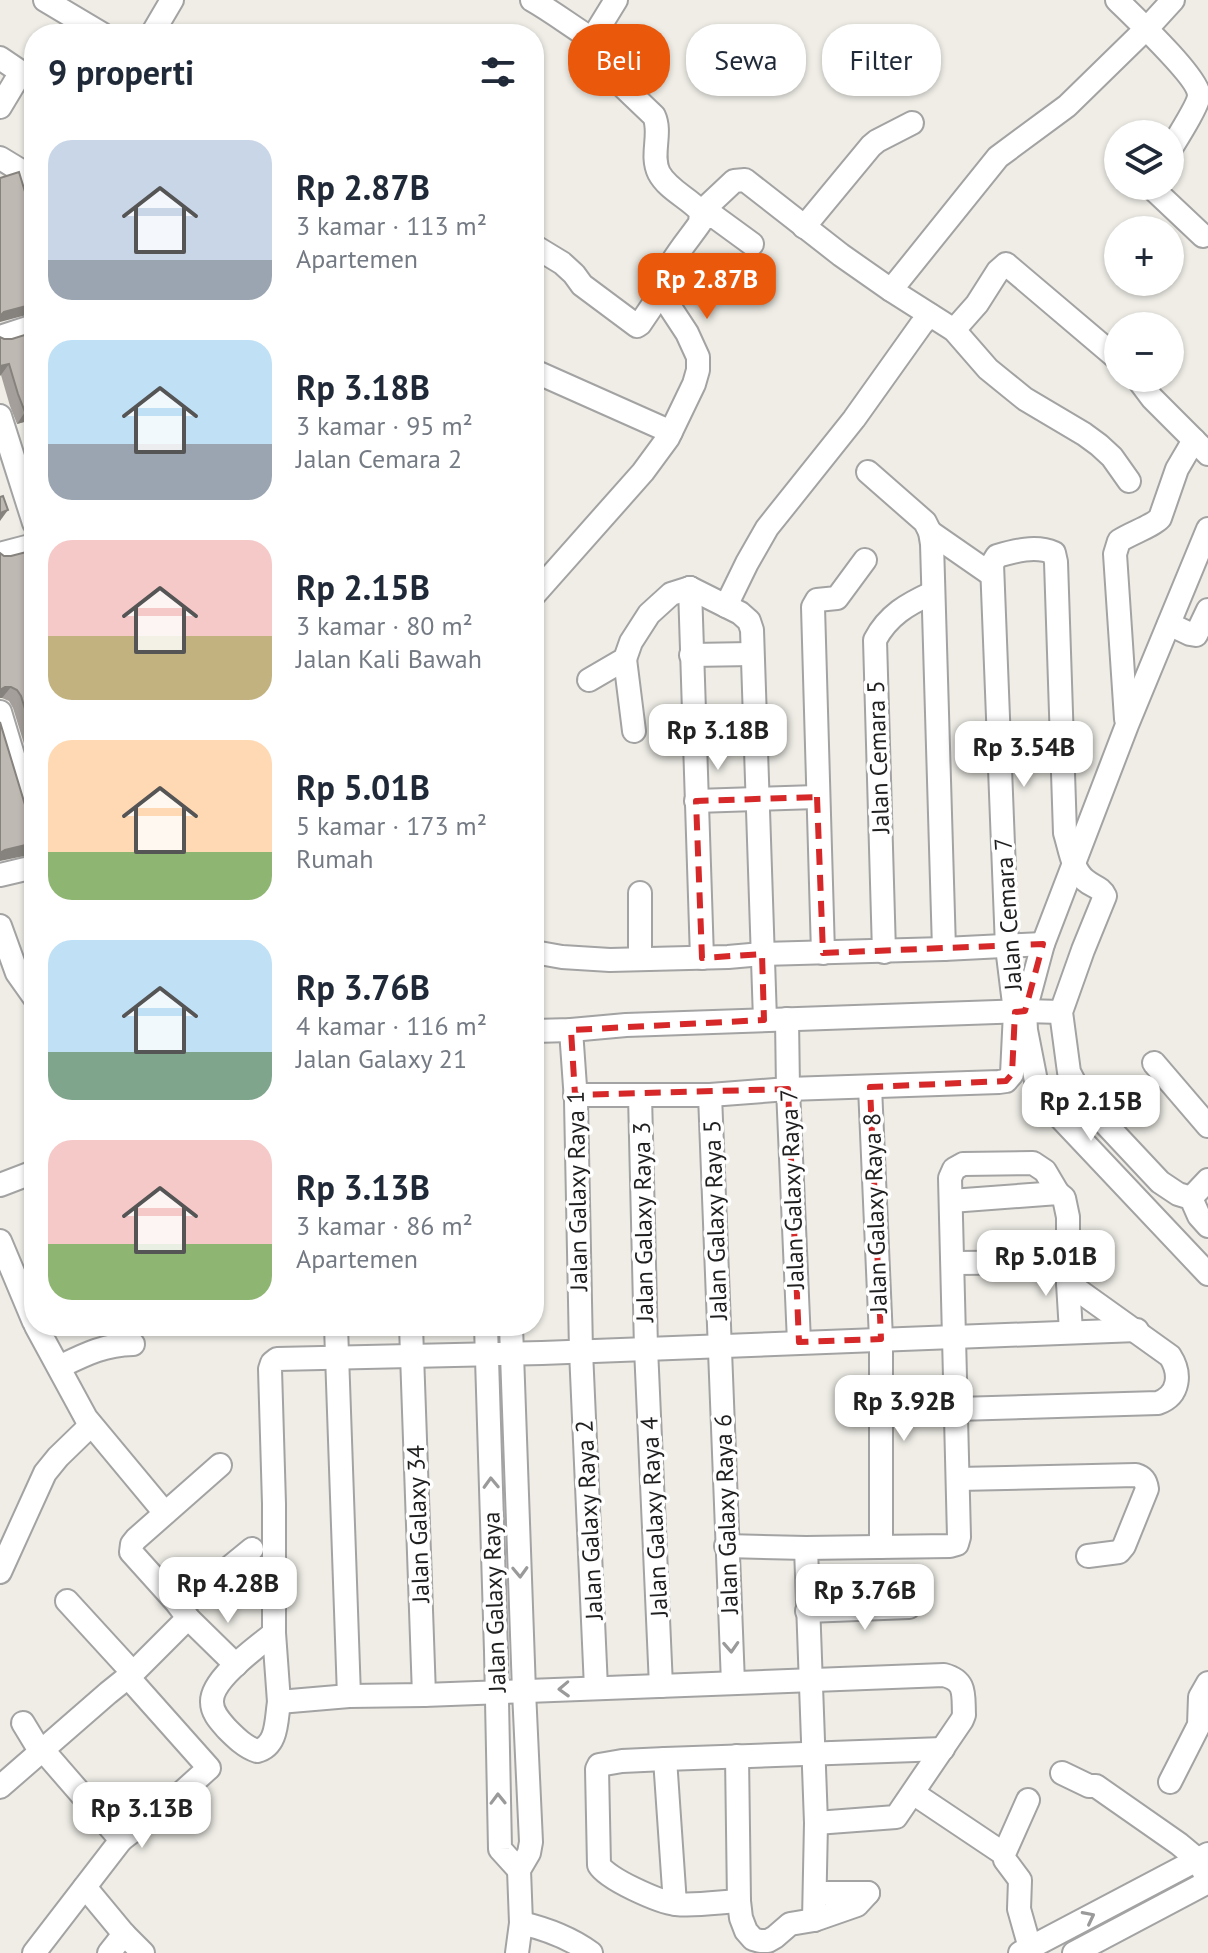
<!DOCTYPE html>
<html lang="id">
<head>
<meta charset="utf-8">
<style>
  body { margin:0; font-family:"PT Sans",sans-serif; background:#f2f2f3; color:#1f2937; height:100vh; display:flex; flex-direction:column; font-size:30px; white-space:nowrap }
  * { box-sizing:border-box; margin:0 }
  p { font-size:26px; color:#747a83 }
  .icon { flex:none; width:44px; height:44px; fill:none; stroke:currentColor; stroke-width:2; stroke-linecap:round; stroke-linejoin:round }
  .map { position:relative; flex:1; overflow:hidden }
  .details { position:absolute; left:24px; top:24px; width:520px; height:1312px; display:flex; flex-direction:column; background:#fff; border-radius:32px; box-shadow:0 2px 6px #0004 }
  .details>* { flex:none }
  .top-card { position:absolute; left:568px; top:24px; width:520px; height:72px; display:flex; gap:16px }
  .fabs { position:absolute; left:1104px; top:120px; display:grid; gap:16px }
  .fabs a { display:grid; place-items:center; width:80px; height:80px; border-radius:50%; background:#fff; box-shadow:0 2px 6px #0004; font-size:40px }
  .price { position:absolute; translate:-50% -68px; padding:0 18px; border-radius:16px; background:#fff; color:#222; font-size:26px; line-height:52px; filter:drop-shadow(0 2px 4px #0008) }
  .price::after { content:''; position:absolute; left:50%; top:48px; width:24px; height:18px; margin-left:-12px; background:inherit; clip-path:polygon(0 0,100% 0,50% 100%) }
  .price.selected { background:#ea580c; color:#fff }
  ul { padding:0; list-style:none }
  li { display:flex; align-items:center; gap:24px; height:200px; padding:0 24px }
  li span { display:grid; place-items:center; flex:none; width:224px; height:160px; border-radius:24px; color:#555 }
  li>.icon { margin-inline-start:auto }
  span .icon { width:96px; height:96px; fill:#fffc; stroke-width:1 }
  li b { font-size:34px }
  h2 { display:flex; justify-content:space-between; align-items:center; height:96px; padding:0 24px; font-size:34px }
  .chip { padding:0 28px; border-radius:32px; background:#fff; box-shadow:0 2px 6px #0004; font-size:28px; line-height:72px }
  .chip.selected { background:#ea580c; color:#fff }
  .map>svg:first-child { display:block }
</style>
</head>
<body>
<div class="map">
<svg width="1208" height="1953" viewBox="0 0 1208 1953">
  <rect width="100%" height="100%" fill="#efede6"/>
  <g fill="none" stroke-linecap="round" stroke-linejoin="round">
    <defs>
      <g id="minor">
        <path d="M45 0 102 34"/>
        <path d="M532 0C553 12 571 26 592 39"/>
        <path d="M1117 0C1132 15 1198 77 1199 95 1199 104 1176 140 1170 150"/>
        <path d="M152 34 172 0"/>
        <path d="M592 39 616 0"/>
        <path d="M0 58 34 81"/>
        <path d="M0 107 21 72"/>
        <path d="M0 158 33 178"/>
        <path d="M22 172 34 213"/>
        <path d="M1150 186 1203 236"/>
        <path d="M701 212 734 181 745 180 841 255 891 290 954 330 988 369 1004 382 1025 399 1084 434 1099 445 1112 457 1129 481"/>
        <path d="M701 217H715L752 244"/>
        <path d="M804 227 871 146 877 141 912 123"/>
        <path d="M534 246 562 263 574 274 582 285 637 326 640 324 661 293"/>
        <path d="M891 290 998 157 1067 106 1152 23 1173 0"/>
        <path d="M954 330 977 304 998 271 1006 264 1118 359"/>
        <path d="M0 337 34 326"/>
        <path d="M534 371 671 432"/>
        <path d="M1137 378 1152 398 1208 454"/>
        <path d="M0 416 34 523"/>
        <path d="M868 472 925 522 930 532 932 544 944 949"/>
        <path d="M1208 529 1127 725 1043 944 1025 1011 1026 1030 1036 1081 1054 1111 1208 1274"/>
        <path d="M930 532 992 575"/>
        <path d="M0 554 34 545"/>
        <path d="M690 588 740 613 749 621 752 630 765 1020"/>
        <path d="M690 588 702 958"/>
        <path d="M534 595 643 472 668 438 694 384 698 370V357L687 333 662 295C658 273 688 241 700 223L701 212C689 198 668 190 659 173 650 155 662 133 654 116L609 73 598 57 592 39"/>
        <path d="M726 606 747 563 767 528 854 419 921 325 930 315"/>
        <path d="M1169 624 1190 634 1196 635 1208 610"/>
        <path d="M691 655 752 654"/>
        <path d="M625 659 634 731"/>
        <path d="M589 680 625 659 631 642 649 614 671 594 690 588"/>
        <path d="M0 712 34 825"/>
        <path d="M1126 719 1115 554 1119 541C1131 533 1153 526 1160 518L1177 469 1194 440"/>
        <path d="M696 801 817 797"/>
        <path d="M0 875 34 867"/>
        <path d="M640 893V959"/>
        <path d="M0 926 17 973 34 997"/>
        <path d="M534 952 562 957 610 960 728 957 762 954 944 949 1043 944"/>
        <path d="M884 952 875 640C888 615 908 604 932 593"/>
        <path d="M823 953 813 607 817 600 837 598 865 560"/>
        <path d="M787 1019 788 1089 799 1342"/>
        <path d="M571 1030 576 1101 581 1351 596 1688"/>
        <path d="M534 1031 571 1030 626 1025 1025 1011 1061 1012"/>
        <path d="M1154 1063 1208 1126"/>
        <path d="M870 1087 881 1339V1547"/>
        <path d="M575 1095H710L788 1089 999 1082 1006 1081 1012 1074 1015 1012 1007 947 992 564 997 556C1014 551 1036 545 1054 553L1056 562 1065 833C1070 849 1072 869 1085 880 1093 887 1101 887 1105 896L1083 950 1061 1012 1069 1072 1084 1101 1160 1182 1178 1194 1191 1198 1199 1216 1208 1226"/>
        <path d="M640 1095 646 1348 661 1686"/>
        <path d="M710 1095 733 1683"/>
        <path d="M0 1185 34 1172"/>
        <path d="M1191 1198 1208 1180"/>
        <path d="M951 1201 1058 1193 1064 1198 1068 1217V1283L1071 1332"/>
        <path d="M0 1241 34 1322"/>
        <path d="M954 1263 1068 1262"/>
        <path d="M36 1326 86 1418 165 1513"/>
        <path d="M336 1326 349 1696"/>
        <path d="M411 1326 424 1695"/>
        <path d="M486 1326 496 1651 500 1849 519 1870"/>
        <path d="M511 1326 524 1691 531 1842 529 1853 519 1870 521 1923 517 1953"/>
        <path d="M59 1367C86 1354 103 1345 133 1344"/>
        <path d="M957 1409 1158 1403C1180 1395 1181 1373 1170 1356L1068 1283"/>
        <path d="M958 1479 1136 1475C1143 1477 1146 1481 1147 1489L1124 1546 1119 1552 1088 1556"/>
        <path d="M726 1546 806 1548 950 1546 957 1544 959 1537 950 1178 954 1169 963 1164 1033 1163 1045 1171 1058 1193"/>
        <path d="M806 1548 816 1823 814 1920"/>
        <path d="M0 1572 45 1473 58 1457 91 1425"/>
        <path d="M67 1601 133 1673"/>
        <path d="M181 1607 252 1549"/>
        <path d="M807 1611 909 1607"/>
        <path d="M188 1618 236 1665"/>
        <path d="M274 1633C257 1647 211 1679 212 1702 212 1713 220 1721 227 1729 236 1738 245 1747 257 1751 278 1746 276 1720 279 1702"/>
        <path d="M23 1723 40 1751"/>
        <path d="M737 1756 739 1901 741 1918 746 1931 753 1939 760 1941H768L775 1937 790 1924 814 1920 857 1905 868 1893"/>
        <path d="M665 1759 675 1904"/>
        <path d="M1062 1773 1089 1786H1096L1179 1844 1197 1859 1208 1880"/>
        <path d="M1170 1782 1199 1725 1200 1697 1208 1683"/>
        <path d="M0 1787 108 1693 133 1673 188 1618 176 1602 131 1552 132 1544 136 1539 220 1465"/>
        <path d="M913 1793 1004 1854"/>
        <path d="M1028 1800 1004 1854 1005 1860 1020 1880 1019 1909 1030 1948"/>
        <path d="M816 1823 896 1817 962 1720 964 1715C963 1695 967 1681 944 1675L424 1695 349 1696 279 1702 274 1633V1504L270 1369 272 1363 277 1359 542 1353 1137 1330"/>
        <path d="M121 1840 179 1795 209 1768 128 1677"/>
        <path d="M85 1887 124 1934 143 1953"/>
        <path d="M815 1893H868"/>
        <path d="M739 1901C720 1902 695 1906 676 1904 659 1902 607 1879 599 1865L597 1769 599 1765 622 1761 665 1759 943 1749"/>
        <path d="M521 1923C547 1929 569 1937 591 1953"/>
        <path d="M34 1953 121 1840 42 1749"/>
        <path d="M109 1953 124 1934"/>
        <path d="M1020 1953 1208 1854"/>
        <path d="M1074 1953 1208 1882"/>
      </g>
    </defs>
    <!-- minor casing -->
    <use href="#minor" stroke="#a3a3a3" stroke-width="26"/>
    <!-- minor -->
    <use href="#minor" stroke="#fff" stroke-width="22"/>
  </g>
  <!-- wall -->
  <g fill="#a49f9a">
    <path d="M34 332V450L31 441H30L24 422 17 424 10 406 1 375 4 339H12Z"/>
    <path d="M34 460V477L30 465Z"/>
    <path d="M34 550V776L13 708 9 701 2 698 4 556H11Z"/>
  </g>
  <!-- shaded-wall -->
  <g fill="#86827d">
    <path d="M34 304V313L0 322V316L4 312Z"/>
    <path d="M9 364 1 375 0 376V366Z"/>
    <path d="M32 410 24 422 17 424 25 412Z"/>
    <path d="M8 510 0 521V513Z"/>
    <path d="M5 687H11L2 698H0V690Z"/>
    <path d="M34 843V854L0 861V853L5 850Z"/>
  </g>
  <!-- building -->
  <g fill="#bfb9b3" stroke="#86827d" stroke-width="2">
    <path d="M19 172 29 205 34 215V304L4 312 0 316V178Z"/>
    <path d="M34 332V417L32 410 25 412 18 394 9 364 0 366V337L4 339H12Z"/>
    <path d="M3 496 8 510 0 513V497Z"/>
    <path d="M34 550V738L21 696 17 690 11 687H5L0 690V553L4 556H11Z"/>
    <path d="M0 722 29 818 34 825V843L5 850 0 853Z"/>
  </g>
  <!-- one-way arrows -->
  <defs><path id="oneway-chevron" d="M-2-3.5L2.5 0L-2 3.5" fill="none" stroke-width="1.6" stroke-linecap="round" stroke-linejoin="round" transform="scale(2)"/></defs>
  <g stroke="#9a9a9a">
    <use href="#oneway-chevron" transform="translate(491 1483) rotate(-92)"/>
    <use href="#oneway-chevron" transform="translate(520 1572) rotate(88)"/>
    <use href="#oneway-chevron" transform="translate(731 1647) rotate(87)"/>
    <use href="#oneway-chevron" transform="translate(564 1689) rotate(178)"/>
    <use href="#oneway-chevron" transform="translate(498 1799) rotate(-91)"/>
    <use href="#oneway-chevron" transform="translate(1089 1917) rotate(-27)"/>
  </g>
  <!-- marked area -->
  <path fill="none" stroke="#d62828" stroke-width="6" stroke-dasharray="16 10" stroke-linejoin="round" d="M817 797 823 953 1043 944 1025 1011 1015 1012 1012 1074 1006 1081 870 1087 881 1339 799 1342 788 1089 575 1095 571 1030 764 1020 762 954 702 958 696 801Z"/>
  <g text-anchor="middle" dominant-baseline="central" stroke-width="7" stroke-linejoin="round" paint-order="stroke">
    <!-- street labels -->
    <g font-size="24" fill="#1f1f1f" stroke="#fff">
      <text transform="translate(878 757) rotate(-92)">Jalan Cemara 5</text>
      <text transform="translate(1008 914) rotate(-94)">Jalan Cemara 7</text>
      <text transform="translate(792 1189) rotate(-92)">Jalan Galaxy Raya 7</text>
      <text transform="translate(577 1191) rotate(-91)">Jalan Galaxy Raya 1</text>
      <text transform="translate(875 1213) rotate(-92)">Jalan Galaxy Raya 8</text>
      <text transform="translate(715 1220) rotate(-92)">Jalan Galaxy Raya 5</text>
      <text transform="translate(643 1222) rotate(-91)">Jalan Galaxy Raya 3</text>
      <text transform="translate(726 1514) rotate(-92)">Jalan Galaxy Raya 6</text>
      <text transform="translate(654 1517) rotate(-93)">Jalan Galaxy Raya 4</text>
      <text transform="translate(589 1520) rotate(-93)">Jalan Galaxy Raya 2</text>
      <text transform="translate(418 1524) rotate(-92)">Jalan Galaxy 34</text>
      <text transform="translate(494 1602) rotate(-92)">Jalan Galaxy Raya</text>
    </g>
  </g>
</svg>
<div class="fabs">
<a><svg class="icon" aria-label="layers" viewBox="0 0 24 24"><path d="M12 4l9 5-9 5-9-5zM3 14l9 5 9-5"/></svg></a>
<a>+</a>
<a>−</a>
</div>
<b class="price selected" style="left:707px;top:321px">Rp 2.87B</b>
<b class="price" style="left:718px;top:772px">Rp 3.18B</b>
<b class="price" style="left:1024px;top:789px">Rp 3.54B</b>
<b class="price" style="left:1091px;top:1143px">Rp 2.15B</b>
<b class="price" style="left:1046px;top:1298px">Rp 5.01B</b>
<b class="price" style="left:904px;top:1443px">Rp 3.92B</b>
<b class="price" style="left:228px;top:1625px">Rp 4.28B</b>
<b class="price" style="left:865px;top:1632px">Rp 3.76B</b>
<b class="price" style="left:142px;top:1850px">Rp 3.13B</b>
<div class="top-card">
<a class="chip selected">Beli</a>
<a class="chip">Sewa</a>
<a class="chip">Filter</a>
</div>
<section class="details">
<h2>9 properti<svg class="icon" aria-label="filters" viewBox="0 0 24 24"><path d="M4 7h16M4 17h16"/><circle cx="9" cy="7" r="2"/><circle cx="15" cy="17" r="2"/></svg></h2>
<ul>
<li><span style="background:linear-gradient(#c9d6e8 75%,#9aa5b1 0)"><svg class="icon" aria-label="home" viewBox="0 0 24 24"><path d="M3 11l9-7 9 7M6 9v11h12V9"/></svg></span><div><b>Rp 2.87B</b><p>3 kamar · 113 m²</p><p>Apartemen</p></div></li>
<li><span style="background:linear-gradient(#bfe0f5 65%,#9aa5b1 0)"><svg class="icon" aria-label="home" viewBox="0 0 24 24"><path d="M3 11l9-7 9 7M6 9v11h12V9"/></svg></span><div><b>Rp 3.18B</b><p>3 kamar · 95 m²</p><p>Jalan Cemara 2</p></div></li>
<li><span style="background:linear-gradient(#f6c9c9 60%,#c2b280 0)"><svg class="icon" aria-label="home" viewBox="0 0 24 24"><path d="M3 11l9-7 9 7M6 9v11h12V9"/></svg></span><div><b>Rp 2.15B</b><p>3 kamar · 80 m²</p><p>Jalan Kali Bawah</p></div></li>
<li><span style="background:linear-gradient(#ffd9b3 70%,#8fb573 0)"><svg class="icon" aria-label="home" viewBox="0 0 24 24"><path d="M3 11l9-7 9 7M6 9v11h12V9"/></svg></span><div><b>Rp 5.01B</b><p>5 kamar · 173 m²</p><p>Rumah</p></div></li>
<li><span style="background:linear-gradient(#bfe0f5 70%,#7fa58c 0)"><svg class="icon" aria-label="home" viewBox="0 0 24 24"><path d="M3 11l9-7 9 7M6 9v11h12V9"/></svg></span><div><b>Rp 3.76B</b><p>4 kamar · 116 m²</p><p>Jalan Galaxy 21</p></div></li>
<li><span style="background:linear-gradient(#f6c9c9 65%,#8fb573 0)"><svg class="icon" aria-label="home" viewBox="0 0 24 24"><path d="M3 11l9-7 9 7M6 9v11h12V9"/></svg></span><div><b>Rp 3.13B</b><p>3 kamar · 86 m²</p><p>Apartemen</p></div></li>
</ul>
</section>
</div>
</body>
</html>
